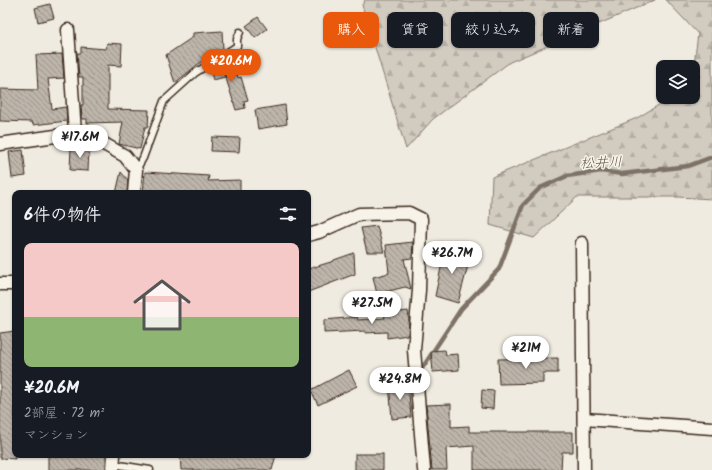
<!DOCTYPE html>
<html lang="ja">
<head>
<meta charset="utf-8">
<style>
  body { margin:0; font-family:Kalam,"Klee One",sans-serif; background:#20242c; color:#f1f3f6; height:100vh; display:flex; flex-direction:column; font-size:15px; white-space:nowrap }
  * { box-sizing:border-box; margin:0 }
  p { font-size:13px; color:#9ea1a6 }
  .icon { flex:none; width:22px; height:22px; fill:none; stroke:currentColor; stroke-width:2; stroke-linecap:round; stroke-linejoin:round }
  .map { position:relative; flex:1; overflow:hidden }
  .side { position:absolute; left:12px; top:190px; width:299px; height:268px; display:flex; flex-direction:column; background:#171b24; border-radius:8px; box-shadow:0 1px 3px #0004 }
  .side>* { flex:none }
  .hud { position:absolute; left:323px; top:12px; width:329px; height:36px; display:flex; gap:8px }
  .controls { position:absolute; left:656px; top:60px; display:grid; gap:8px }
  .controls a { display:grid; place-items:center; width:44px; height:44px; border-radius:8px; background:#171b24; box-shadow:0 1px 3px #0004; font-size:20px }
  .price { position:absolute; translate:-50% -34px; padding:0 9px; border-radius:14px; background:#fff; color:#222; font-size:13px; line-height:26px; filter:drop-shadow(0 1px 2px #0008) }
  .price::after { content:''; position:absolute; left:50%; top:24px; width:12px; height:9px; margin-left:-6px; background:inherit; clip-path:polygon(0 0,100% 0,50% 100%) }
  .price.selected { background:#ea580c; color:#fff }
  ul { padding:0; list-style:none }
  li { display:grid; align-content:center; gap:8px; height:212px; padding:0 12px }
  li span { display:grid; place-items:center; height:124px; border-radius:8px; color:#555 }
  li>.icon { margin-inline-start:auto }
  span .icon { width:72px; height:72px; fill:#fffc; stroke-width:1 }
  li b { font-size:17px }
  h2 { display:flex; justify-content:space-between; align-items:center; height:48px; padding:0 12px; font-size:17px }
  .tag { padding:0 14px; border-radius:8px; background:#171b24; box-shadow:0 1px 3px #0004; font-size:14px; line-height:36px }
  .tag.selected { background:#ea580c; color:#fff }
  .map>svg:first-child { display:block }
</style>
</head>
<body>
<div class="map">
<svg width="712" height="470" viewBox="0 0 712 470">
  <defs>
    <pattern id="forest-firs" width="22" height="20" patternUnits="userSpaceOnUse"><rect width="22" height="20" fill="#d1cbc0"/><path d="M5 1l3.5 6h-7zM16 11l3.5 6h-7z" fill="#b4aea5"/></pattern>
    <pattern id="building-back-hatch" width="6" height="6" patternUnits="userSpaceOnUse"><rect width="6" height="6" fill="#bdb5aa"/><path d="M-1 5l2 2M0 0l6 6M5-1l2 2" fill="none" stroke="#9b938a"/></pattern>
  </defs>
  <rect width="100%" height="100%" fill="#efebe0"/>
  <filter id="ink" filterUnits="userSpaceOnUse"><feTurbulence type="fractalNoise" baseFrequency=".025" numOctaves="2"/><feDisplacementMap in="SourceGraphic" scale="8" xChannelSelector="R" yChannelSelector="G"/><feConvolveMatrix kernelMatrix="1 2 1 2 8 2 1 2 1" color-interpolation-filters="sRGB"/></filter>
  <g filter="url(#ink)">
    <!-- forest -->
    <g fill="url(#forest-firs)" stroke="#867a6f">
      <path d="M365 0H655L510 62 433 119 406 149 362 5Z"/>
      <path d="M666 0H712V199L678 197H577L534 238 490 225 492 177 637 118 672 97H693V72L698 34Z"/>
    </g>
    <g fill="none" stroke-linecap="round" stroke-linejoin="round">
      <!-- stream -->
      <path stroke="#7e7266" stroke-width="4.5" d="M423 367 461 309 499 269 523 205 540 188 567 176 601 171 622 174 688 166 712 157"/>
    </g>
    <!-- building -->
    <g fill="url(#building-back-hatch)" stroke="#3b2a1e">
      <path d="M50 4 54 18 38 22 35 8Z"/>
      <path d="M258 17 267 29 255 38 246 26Z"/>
      <path d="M222 31 223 50 208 60 207 57 175 83 166 55 193 37V33Z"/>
      <path d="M107 43 122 44 121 66 108 65V109L149 110 148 127H145L140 149 119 144 123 122 87 123V119H82L81 105H83V77H79L77 53H81V47L106 49Z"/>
      <path d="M62 54 64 78 48 79 52 109 66 107 67 121 33 125 32 122 0 121V89L38 90 36 55Z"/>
      <path d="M224 60V66L235 64 238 78 241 77 248 100 244 101 245 108 236 110 224 72 225 77 213 80 210 69Z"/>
      <path d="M285 105 287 124 258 129 255 110Z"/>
      <path d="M212 137 240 138 239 152 211 151Z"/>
      <path d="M71 147 89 148 88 171 70 170Z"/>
      <path d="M23 150 26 176 12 178 9 152Z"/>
      <path d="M121 172 128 180 127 193H116Z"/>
      <path d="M145 172 209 176 208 181 240 180V193H143Z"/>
      <path d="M377 226 384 252H367L361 228Z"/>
      <path d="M413 242 412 258 404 259 411 289 405 287 377 294 373 277 389 273 386 245Z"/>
      <path d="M445 249 471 254 458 303 435 296Z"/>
      <path d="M354 253 355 274 308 292V269L334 261V260Z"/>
      <path d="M408 311 409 321 408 335 387 338V332L365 333V331L324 333V320L357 317 358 320 385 318 384 314Z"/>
      <path d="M15 331V459L0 458V333Z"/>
      <path d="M445 350 446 355 458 354 459 370 433 372 431 351Z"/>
      <path d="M558 358V373H543V383L499 384 498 359Z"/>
      <path d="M349 370 357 386 318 405 311 390Z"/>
      <path d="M408 383 411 417 392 419 389 384Z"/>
      <path d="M482 390 494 391 493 409 481 408Z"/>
      <path d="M451 404V427L469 426V432H573V452H562L561 470H474V446L446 448 447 470H432L426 405Z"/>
      <rect x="355" y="454" width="28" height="16"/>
      <rect x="48" y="455" width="58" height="15"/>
      <path d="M180 455H276L272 470H181Z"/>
    </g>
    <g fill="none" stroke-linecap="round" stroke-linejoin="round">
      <defs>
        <g id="lane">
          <path d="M136 170 143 158 164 101 195 73 237 46V39L240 32"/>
          <path d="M113 464 150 470"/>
        </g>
        <g id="street">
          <path d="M68 30 75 133"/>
          <path d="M0 144 83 132 125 156 136 170 134 193"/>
          <path d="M308 235 319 232 359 214 409 213 421 219 419 290 414 350 424 470"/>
          <path d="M582 243 584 470"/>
          <path d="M0 284H15"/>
          <path d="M584 419 712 428"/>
          <path d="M113 470 114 455"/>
        </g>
      </defs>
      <!-- lane casing -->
      <use href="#lane" stroke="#3b2a1e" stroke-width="9"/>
      <!-- street casing -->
      <use href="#street" stroke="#3b2a1e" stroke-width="15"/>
      <!-- lane -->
      <use href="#lane" stroke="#f7f3e8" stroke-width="6"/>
      <!-- street -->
      <use href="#street" stroke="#f7f3e8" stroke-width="12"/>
    </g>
  </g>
  <g text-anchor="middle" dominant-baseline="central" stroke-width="3" stroke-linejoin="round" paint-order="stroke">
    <!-- water labels -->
    <g font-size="14" font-style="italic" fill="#625448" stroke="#f7f3e8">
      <text transform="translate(601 163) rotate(-2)">松井川</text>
    </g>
  </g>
</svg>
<div class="controls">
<a><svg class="icon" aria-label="layers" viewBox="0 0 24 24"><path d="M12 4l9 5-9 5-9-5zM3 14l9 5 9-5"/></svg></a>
</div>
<b class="price selected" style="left:231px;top:83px">¥20.6M</b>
<b class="price" style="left:80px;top:159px">¥17.6M</b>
<b class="price" style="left:452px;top:275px">¥26.7M</b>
<b class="price" style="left:372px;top:325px">¥27.5M</b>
<b class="price" style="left:526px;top:370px">¥21M</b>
<b class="price" style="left:400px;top:401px">¥24.8M</b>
<div class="hud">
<a class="tag selected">購入</a>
<a class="tag">賃貸</a>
<a class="tag">絞り込み</a>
<a class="tag">新着</a>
</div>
<section class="side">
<h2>6件の物件<svg class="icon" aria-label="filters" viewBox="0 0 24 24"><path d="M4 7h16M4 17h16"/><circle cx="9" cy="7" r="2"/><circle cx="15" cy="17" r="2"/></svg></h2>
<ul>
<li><span style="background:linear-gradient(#f6c9c9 60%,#8fb573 0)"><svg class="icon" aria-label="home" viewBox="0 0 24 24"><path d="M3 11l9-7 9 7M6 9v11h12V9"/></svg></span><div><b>¥20.6M</b><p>2部屋 · 72 m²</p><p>マンション</p></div></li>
</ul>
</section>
</div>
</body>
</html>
